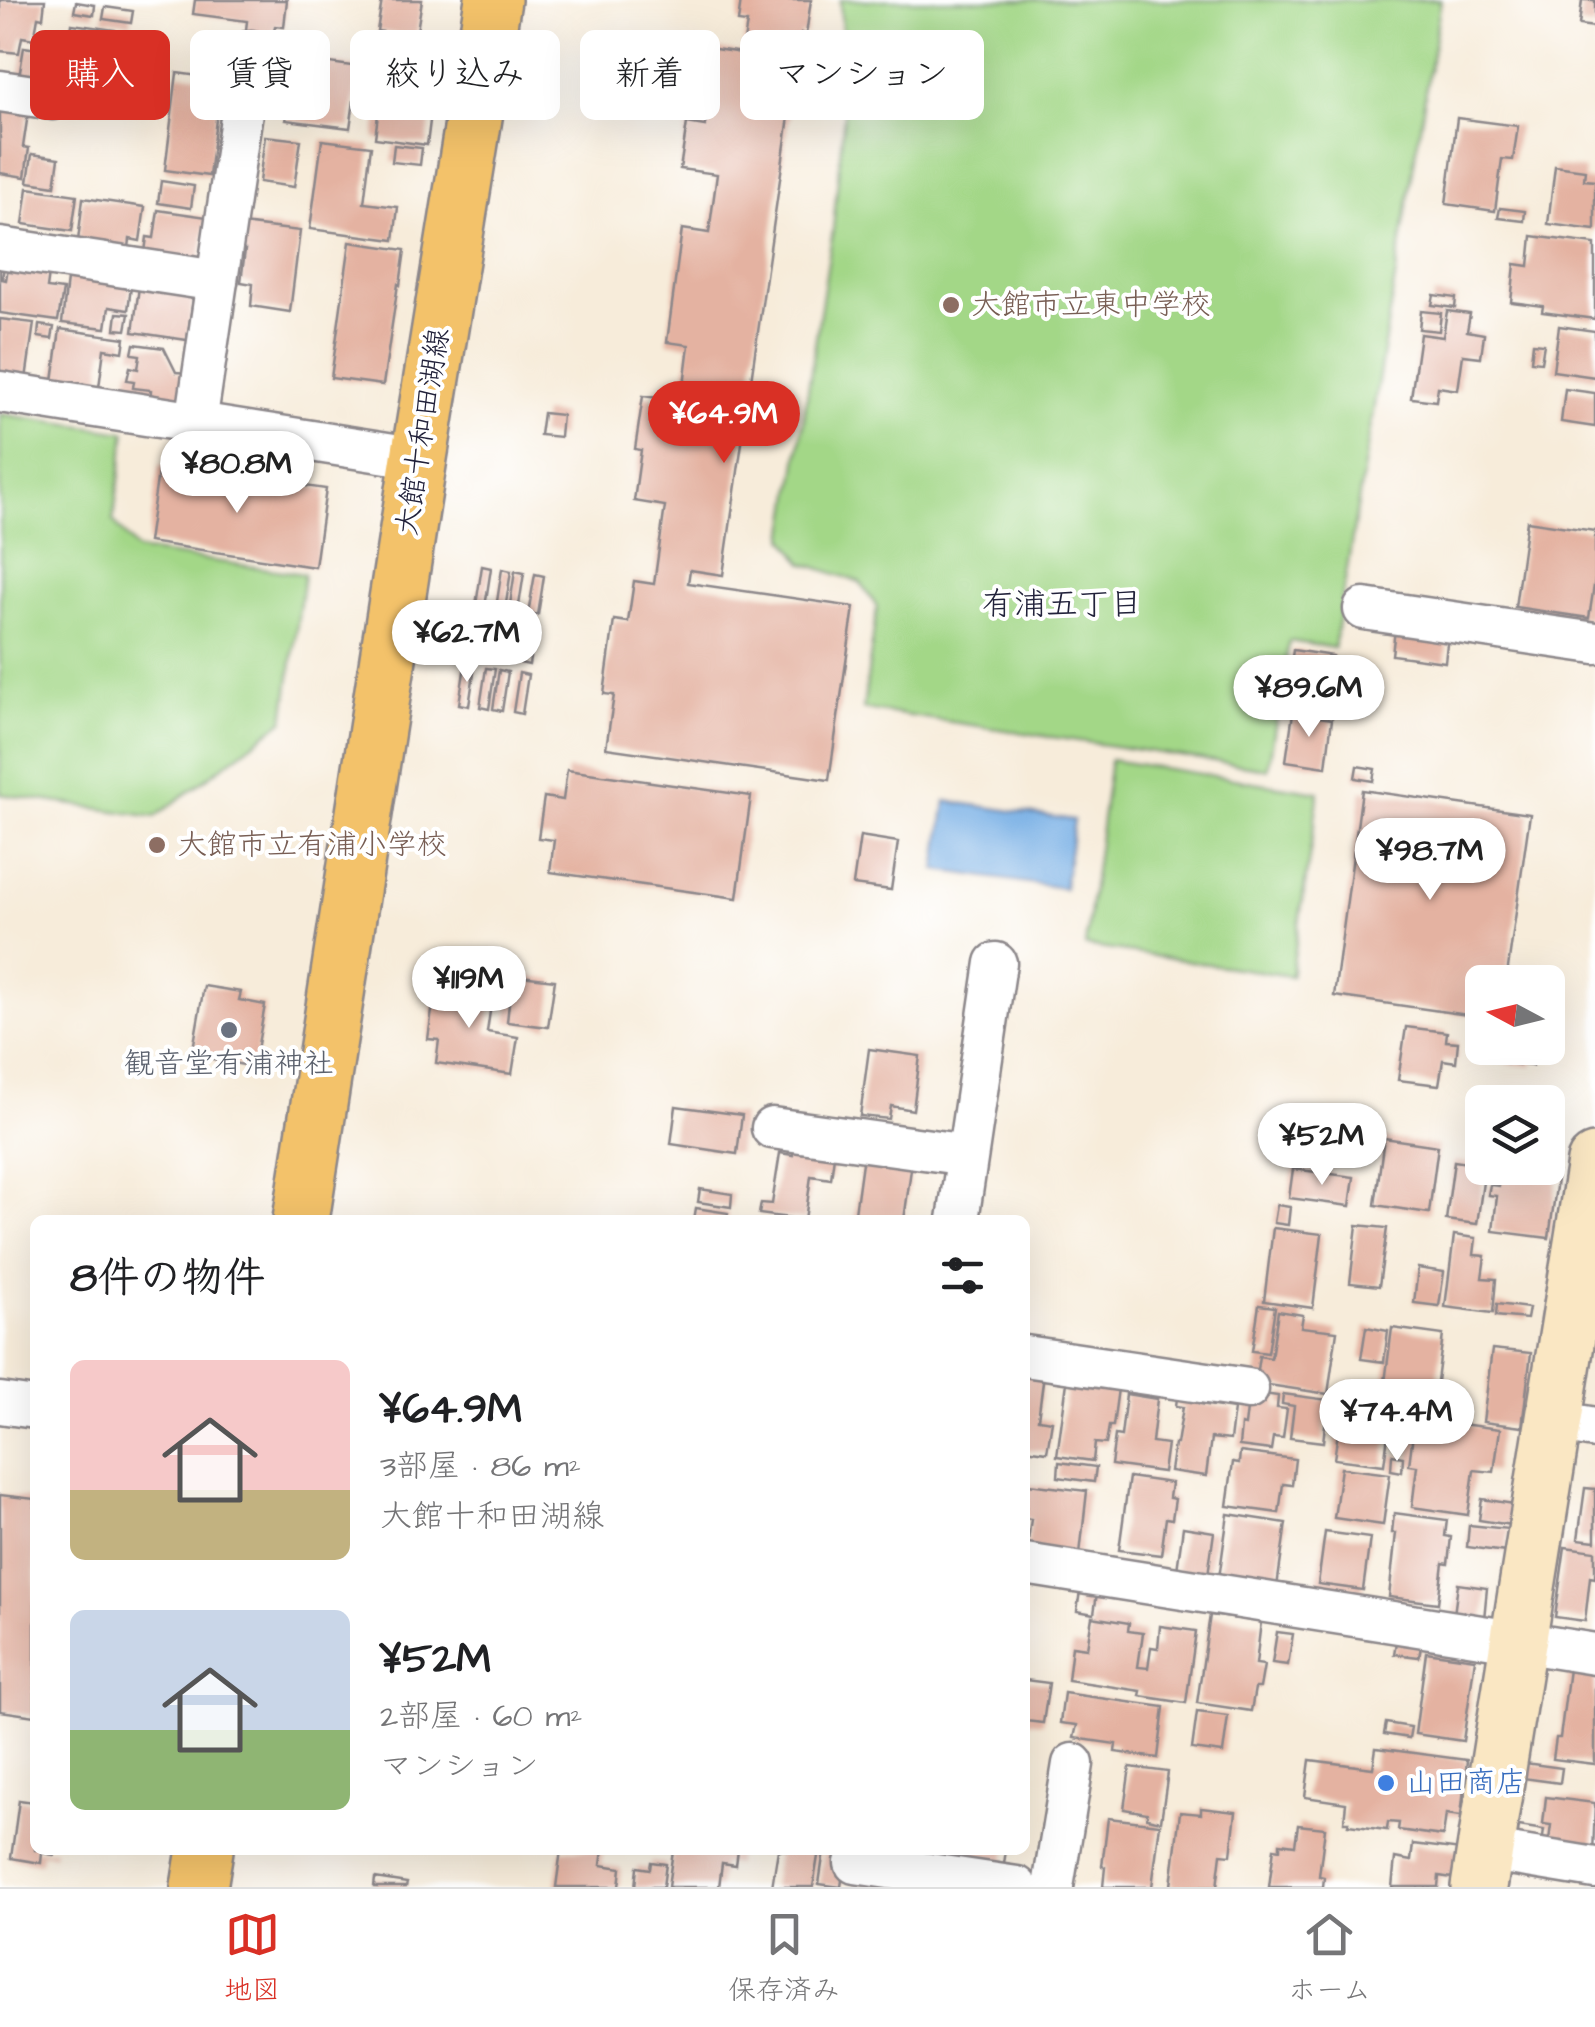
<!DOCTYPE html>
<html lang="ja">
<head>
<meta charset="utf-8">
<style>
  body { margin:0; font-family:"Architects Daughter","Klee One",sans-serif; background:#f6f6f6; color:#202124; height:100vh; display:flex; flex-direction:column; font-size:38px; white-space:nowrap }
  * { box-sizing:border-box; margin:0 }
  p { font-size:32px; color:#757577 }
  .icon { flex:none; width:55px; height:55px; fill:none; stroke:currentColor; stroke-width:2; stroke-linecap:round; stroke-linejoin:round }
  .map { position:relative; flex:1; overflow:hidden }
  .panel { position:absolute; left:30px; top:1215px; width:1000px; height:640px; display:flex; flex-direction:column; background:#fff; border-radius:15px; box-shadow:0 10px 40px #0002 }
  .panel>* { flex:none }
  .hud { position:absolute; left:30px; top:30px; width:1000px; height:90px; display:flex; gap:20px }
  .needle { width:65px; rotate:277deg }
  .controls { position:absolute; left:1465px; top:965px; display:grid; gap:20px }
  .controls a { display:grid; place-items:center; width:100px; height:100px; border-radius:15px; background:#fff; box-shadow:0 10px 40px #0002; font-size:50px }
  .price { position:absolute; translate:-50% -85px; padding:0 22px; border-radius:35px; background:#fff; color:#222; font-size:32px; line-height:65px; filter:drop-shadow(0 2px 5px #0008) }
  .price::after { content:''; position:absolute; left:50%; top:60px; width:30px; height:22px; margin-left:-15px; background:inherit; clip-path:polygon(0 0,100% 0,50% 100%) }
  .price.on { background:#d93025; color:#fff }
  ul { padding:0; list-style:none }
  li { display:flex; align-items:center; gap:30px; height:250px; padding:0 40px }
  li span { display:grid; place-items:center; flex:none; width:280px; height:200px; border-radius:15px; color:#555 }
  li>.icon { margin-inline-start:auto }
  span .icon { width:120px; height:120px; fill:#fffc; stroke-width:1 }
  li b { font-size:42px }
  h2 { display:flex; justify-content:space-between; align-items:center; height:120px; padding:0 40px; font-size:42px }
  .pill { padding:0 35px; border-radius:15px; background:#fff; box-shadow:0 10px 40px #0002; font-size:35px; line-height:90px }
  .pill.on { background:#d93025; color:#fff }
  .menu { display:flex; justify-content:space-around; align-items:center; height:140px; border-top:2px solid #e0e0e0; background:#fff; font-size:28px; color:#757577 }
  .menu a { display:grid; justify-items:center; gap:5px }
  .menu .on { color:#d93025 }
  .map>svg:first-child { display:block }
</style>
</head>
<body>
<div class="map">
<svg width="1595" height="1887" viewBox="0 0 1595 1887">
  <rect width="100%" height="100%" fill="#fff"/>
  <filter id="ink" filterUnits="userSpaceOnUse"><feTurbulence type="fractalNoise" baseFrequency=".01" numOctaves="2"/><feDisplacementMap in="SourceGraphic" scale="20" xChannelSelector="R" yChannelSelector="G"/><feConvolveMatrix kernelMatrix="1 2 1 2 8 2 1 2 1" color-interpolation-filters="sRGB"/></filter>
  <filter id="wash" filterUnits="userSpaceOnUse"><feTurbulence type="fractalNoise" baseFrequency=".0048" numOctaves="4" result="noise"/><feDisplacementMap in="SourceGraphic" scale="40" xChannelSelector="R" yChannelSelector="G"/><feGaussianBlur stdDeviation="2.25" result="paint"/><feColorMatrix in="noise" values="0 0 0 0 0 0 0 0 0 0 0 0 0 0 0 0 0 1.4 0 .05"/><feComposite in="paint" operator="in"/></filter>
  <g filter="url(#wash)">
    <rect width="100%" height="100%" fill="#f7ecda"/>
    <!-- green -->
    <g fill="#a3d787" stroke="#627c61" stroke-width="2.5">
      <path d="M840 0H1441L1334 648 1289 641 1268 769 863 709 877 607 860 582 803 563 785 538 833 229 846 93Z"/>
      <path d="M0 414 126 432 113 521 137 550 304 574 284 720 155 817 0 794Z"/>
      <path d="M1110 760 1319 792 1291 976 1085 946Z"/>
    </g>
    <!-- water -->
    <path fill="#74ade4" stroke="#4b6890" stroke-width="2.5" d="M946 801 1074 820 1064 888 936 870Z"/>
    <g id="blocks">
      <!-- building -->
      <g fill="#e4b2a1">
        <path d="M0 0H45L43 18 38 17 34 39 22 37 19 53 0 51Z"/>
        <path d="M195 0H287L284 27 275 26 272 43 245 39 247 21 193 14Z"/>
        <path d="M382 0H422L416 37 377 31Z"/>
        <path d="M741 0H811L806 35 801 33 723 575 690 570 688 583 854 607 829 780 606 748 614 695 604 694 614 620 628 622 634 581 654 584 665 506 634 501 641 450 635 449 643 396 682 401 689 345 667 342 682 229 709 233 717 174 680 169 687 123 705 126 712 77 692 75 695 46 742 53 747 23 738 22Z"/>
        <path d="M1582 0H1595V27L1579 25Z"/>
        <path d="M76 2 95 5 94 15 74 12Z"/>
        <path d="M105 7 133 11 131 23 103 19Z"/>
        <path d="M72 24 115 30 109 78 102 77 101 85 64 80Z"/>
        <path d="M24 47 51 51 47 82 19 77Z"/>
        <path d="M269 50 302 55 296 96 264 91Z"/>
        <path d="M308 60 359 67 350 128 286 120 289 101 302 103Z"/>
        <path d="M385 64 407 67 404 89 382 86Z"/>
        <path d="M177 73 221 79 209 176 165 170Z"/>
        <path d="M381 90 433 97 427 145 375 138Z"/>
        <path d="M0 103 29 107 23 147 29 148 25 177 0 173Z"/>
        <path d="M1457 118 1518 126 1513 160 1502 159 1495 211 1446 204Z"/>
        <path d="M265 136 301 140 294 187 259 182Z"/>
        <path d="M322 140 371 146 364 203 398 207 394 240 310 229Z"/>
        <path d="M394 145 422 148 420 165 392 162Z"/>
        <path d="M32 154 59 158 55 186 28 182Z"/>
        <path d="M1555 166 1585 170 1584 180 1595 181V230L1548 224Z"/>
        <path d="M161 181 194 186 191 208 158 203Z"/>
        <path d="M28 188 77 195 72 231 23 224Z"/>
        <path d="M83 198 145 207 140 241 130 239 129 248 78 241Z"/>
        <path d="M1500 208 1525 211 1524 221 1498 218Z"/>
        <path d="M158 210 207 217 200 261 144 259 147 237 154 238Z"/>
        <path d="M242 224 300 231 290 312 251 306 253 284 241 282 245 250H239Z"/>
        <path d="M1532 236 1595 244V319L1542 312 1543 306 1511 302 1515 264 1529 266Z"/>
        <path d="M350 242 405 250 400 285 398 284 383 385 331 378Z"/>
        <path d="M0 260H5L2 279 6 280 9 261 50 266 47 288 63 290 58 321 0 313Z"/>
        <path d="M68 271 132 279 128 310 109 307 106 328 62 323Z"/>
        <path d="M139 287 194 294 187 340 133 332Z"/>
        <path d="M1434 295 1456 298 1455 308 1432 305Z"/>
        <path d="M1421 311 1441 313 1439 331 1419 329Z"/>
        <path d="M1447 311 1470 314 1467 331 1484 334 1481 357 1463 355 1458 390 1438 387 1436 401 1411 398 1420 334 1443 337Z"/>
        <path d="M117 313 129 314 126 330 115 329Z"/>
        <path d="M0 319 34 323 26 379 0 375Z"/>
        <path d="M39 325 54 327 52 339 38 337Z"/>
        <path d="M1559 326 1595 331V377L1553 371Z"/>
        <path d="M60 329 125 338 123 352 104 349 98 395 52 389Z"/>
        <path d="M1533 343 1544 344 1541 362 1531 361Z"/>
        <path d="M134 344 164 348 176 372 189 373 185 408 150 403 151 390 133 388 134 381 127 380 130 367 138 369 140 355 132 354Z"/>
        <path d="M1565 389 1595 393V427L1561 422Z"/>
        <path d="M543 413 562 415 560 437 540 435Z"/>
        <path d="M159 465 326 489 315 567 148 542Z"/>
        <path d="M1527 521 1595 531V579L1589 618 1515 607Z"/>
        <path d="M482 566 491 568 485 607 476 605Z"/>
        <path d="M502 569 511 571 505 610 496 608Z"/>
        <path d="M515 571 524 573 518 612 509 611Z"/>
        <path d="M535 574 544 576 538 615 528 614Z"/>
        <path d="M473 615 483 617 477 656 467 655Z"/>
        <path d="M494 619 504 620 497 659 488 658Z"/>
        <path d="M507 621 516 622 510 662 500 660Z"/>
        <path d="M526 624 535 626 529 665 520 663Z"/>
        <path d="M1395 629 1448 635 1445 662 1392 655Z"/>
        <path d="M1293 650 1333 656 1326 704 1286 698Z"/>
        <path d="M465 665 475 666 469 706 459 704Z"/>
        <path d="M486 668 495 669 489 709 480 707Z"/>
        <path d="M499 670 508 672 502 711 493 709Z"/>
        <path d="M519 673 528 675 522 714 513 712Z"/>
        <path d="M1293 713 1332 719 1326 767 1286 761Z"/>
        <path d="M1357 766 1375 769 1373 781 1355 778Z"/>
        <path d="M567 770 751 796 737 898 550 872 554 840 538 838 544 797 563 800Z"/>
        <path d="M1362 790 1530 814 1506 982H1482V1017L1334 996Z"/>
        <path d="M860 836 898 842 891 890 853 885Z"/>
        <path d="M512 975 555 980 548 1027 507 1022Z"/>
        <path d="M436 983 493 991 487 1032 518 1037 512 1074 436 1063 439 1040 428 1039Z"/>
        <path d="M204 986 241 992 239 1000 265 1005 254 1067 192 1055Z"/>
        <path d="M1406 1027 1447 1032 1446 1041 1458 1042 1456 1062 1443 1060 1439 1085 1398 1080Z"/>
        <path d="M1508 1048H1534L1532 1066 1506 1063Z"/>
        <path d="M869 1049 920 1056 913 1110 891 1106 889 1119 860 1116Z"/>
        <path d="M676 1106 742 1115 737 1154 671 1144Z"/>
        <path d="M797 1134 835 1148 831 1179 811 1176 805 1220 759 1214 761 1203 772 1204 780 1153 793 1155Z"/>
        <path d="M1384 1138 1438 1146 1429 1213 1375 1205Z"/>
        <path d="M863 1155 912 1162 904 1220H854Z"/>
        <path d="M1454 1161 1482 1165V1168H1485L1477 1224 1446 1220Z"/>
        <path d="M1502 1168 1558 1172 1549 1238 1493 1231 1497 1196 1488 1195 1490 1185 1499 1186Z"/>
        <path d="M1293 1169 1354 1177 1350 1206 1289 1198Z"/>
        <path d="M700 1189 732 1194 731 1207 698 1202Z"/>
        <path d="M1277 1205 1290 1207 1288 1225 1274 1223Z"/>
        <path d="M696 1208 728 1213 727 1220H694Z"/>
        <path d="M1357 1225 1387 1228 1379 1286 1350 1283Z"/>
        <path d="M1273 1228 1322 1234 1313 1308 1264 1301Z"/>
        <path d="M1454 1235 1476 1238 1474 1255 1485 1256 1482 1278 1496 1279 1493 1313 1445 1307Z"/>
        <path d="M1418 1268 1444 1272 1439 1306 1414 1303Z"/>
        <path d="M1497 1304 1529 1308 1527 1319 1496 1316Z"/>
        <path d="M1259 1305 1275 1307 1268 1353 1252 1351Z"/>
        <path d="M1278 1311 1303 1315 1301 1327 1337 1331 1328 1394 1255 1383 1259 1356 1271 1358Z"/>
        <path d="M1366 1327 1388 1331 1384 1362 1361 1359Z"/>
        <path d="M1392 1328 1443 1335 1433 1412 1382 1406Z"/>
        <path d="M1492 1349 1531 1353 1522 1427 1483 1422Z"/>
        <path d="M1025 1372 1044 1374 1038 1419 1052 1421 1047 1452 1025 1449Z"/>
        <path d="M1068 1375 1119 1381 1113 1426H1109L1106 1444 1095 1443 1093 1461 1057 1456Z"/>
        <path d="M1178 1390 1202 1393 1200 1404 1234 1409 1230 1440 1211 1438 1206 1476 1170 1471 1174 1444H1177L1183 1407 1176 1406Z"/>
        <path d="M1249 1392 1278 1396 1277 1408 1287 1409 1283 1438 1273 1437 1271 1450 1239 1446 1241 1425 1245 1426Z"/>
        <path d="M1126 1394 1157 1399 1152 1442 1167 1444 1163 1472 1111 1465 1115 1435 1121 1436Z"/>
        <path d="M1283 1394 1328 1400 1323 1442 1290 1438 1294 1406 1282 1404Z"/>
        <path d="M1342 1406 1391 1412 1384 1465 1334 1459Z"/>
        <path d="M1415 1418 1500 1429 1494 1472 1474 1470 1468 1515 1412 1507 1417 1466 1409 1465Z"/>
        <path d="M1240 1452 1295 1459 1292 1485 1283 1484 1279 1513 1227 1506 1233 1462 1239 1463Z"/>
        <path d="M1392 1455 1403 1457 1402 1472 1391 1470Z"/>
        <path d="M1059 1462 1096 1467 1094 1482 1058 1477Z"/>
        <path d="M1341 1468 1390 1474 1383 1525 1334 1518Z"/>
        <path d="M1129 1477 1171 1483 1169 1498 1175 1499 1172 1519 1166 1518 1161 1555 1119 1550Z"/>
        <path d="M1028 1484 1087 1491 1080 1554 1027 1548 1031 1519 1025 1518Z"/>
        <path d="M1585 1488 1595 1489V1541L1578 1539Z"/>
        <path d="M0 1495 35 1499V1716L0 1711Z"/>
        <path d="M1482 1499 1514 1504 1511 1525 1479 1520Z"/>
        <path d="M1394 1513 1447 1520 1445 1536 1451 1537 1448 1564 1443 1563 1438 1603 1389 1597 1396 1533H1392Z"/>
        <path d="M1228 1514 1286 1523 1277 1587 1219 1578Z"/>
        <path d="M1469 1525 1509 1529 1506 1552 1467 1547Z"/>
        <path d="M1183 1527 1214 1532 1208 1575 1177 1570Z"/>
        <path d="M1325 1532 1370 1538 1363 1590 1318 1584Z"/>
        <path d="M1565 1547 1595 1551V1578L1590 1577 1585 1621 1555 1617Z"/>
        <path d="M1458 1584 1487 1588 1484 1619 1454 1615Z"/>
        <path d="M1080 1591 1097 1593 1094 1614 1077 1611Z"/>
        <path d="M1210 1615 1261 1622 1256 1664 1264 1665 1260 1688H1255L1251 1711 1197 1703Z"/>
        <path d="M1092 1617 1129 1623 1128 1631 1143 1633 1138 1667 1148 1668 1151 1647 1158 1648 1160 1626 1196 1631 1186 1703 1140 1696 1141 1691 1068 1680 1072 1646 1087 1648Z"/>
        <path d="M1277 1632 1293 1634 1288 1665 1272 1663Z"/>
        <path d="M1396 1642 1421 1646 1419 1657 1394 1654Z"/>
        <path d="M1426 1652 1475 1659 1463 1741 1415 1734Z"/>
        <path d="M1569 1669 1595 1673V1764L1553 1759 1556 1738H1560Z"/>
        <path d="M1025 1680 1049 1683 1043 1723 1025 1721Z"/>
        <path d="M1064 1693 1164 1707 1158 1758 1115 1752 1116 1744 1074 1738 1077 1725 1060 1723Z"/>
        <path d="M1197 1712 1228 1716 1223 1753 1192 1749Z"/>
        <path d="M1386 1723 1411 1727 1409 1738 1384 1734Z"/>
        <path d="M1376 1748 1467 1760 1461 1816 1446 1814 1443 1836 1398 1830 1399 1823 1388 1822 1387 1830 1348 1825 1349 1822H1344L1346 1803 1305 1797 1310 1760 1373 1768Z"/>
        <path d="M1525 1763 1562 1768 1560 1783 1523 1778Z"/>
        <path d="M1130 1767 1168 1772 1161 1821 1147 1818V1813L1124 1809Z"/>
        <path d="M1546 1797 1595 1803 1593 1854 1548 1848 1551 1825 1543 1824Z"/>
        <path d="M19 1800 35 1802V1850H55L54 1855 42 1853 41 1863 11 1858Z"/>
        <path d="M1201 1808 1236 1812 1231 1855 1221 1854 1217 1887H1174L1171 1885 1180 1812 1201 1814Z"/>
        <path d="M1108 1818 1160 1824 1152 1887H1103L1105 1867 1102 1866Z"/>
        <path d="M1298 1825 1325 1828 1319 1876 1324 1877 1323 1887H1269L1274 1848 1280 1849V1843L1295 1845Z"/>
        <path d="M1519 1826 1544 1830 1542 1845 1517 1842Z"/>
        <path d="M1413 1844 1462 1850 1459 1879 1439 1876 1438 1887H1392L1395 1858 1411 1861Z"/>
        <path d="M561 1850H603L601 1865 621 1868 619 1887H556Z"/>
        <path d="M673 1850H738L736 1865 722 1863 719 1887H668Z"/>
        <path d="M778 1850H819L813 1887H772Z"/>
        <path d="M824 1850 846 1852 841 1887 819 1884Z"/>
        <path d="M918 1850H1006L1003 1871 917 1858Z"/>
        <path d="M651 1862 666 1864 663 1887H635L637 1867 650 1869Z"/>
        <path d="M375 1878 407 1883 406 1887H374Z"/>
      </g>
    </g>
  </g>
  <g filter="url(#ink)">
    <use href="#blocks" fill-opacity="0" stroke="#8c878a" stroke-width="2.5"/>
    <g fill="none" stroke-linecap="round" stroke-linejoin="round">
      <defs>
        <g id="street">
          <path d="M0 91 53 99"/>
          <path d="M0 248 217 281"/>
          <path d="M0 392 419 458"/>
          <path d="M196 423 251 51"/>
          <path d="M1364 609 1595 643"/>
          <path d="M772 1128 967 1155"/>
          <path d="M958 1220 996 963"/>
          <path d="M1025 1356 1248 1389"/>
          <path d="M0 1403 35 1408"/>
          <path d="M1555 1421 1595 1428"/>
          <path d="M1025 1564 1595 1654"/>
          <path d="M1485 1850 1595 1868"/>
          <path d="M855 1863 1017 1887"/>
          <path d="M1053 1887 1073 1764"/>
        </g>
        <path id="secondary" d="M1479 1887 1595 1162"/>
        <g id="primary">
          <path d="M301 1220 419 458 493 0"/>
          <path d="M199 1887 205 1850"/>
        </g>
      </defs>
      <!-- street casing -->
      <use href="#street" stroke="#8c878a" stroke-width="45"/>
      <!-- secondary casing -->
      <use href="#secondary" stroke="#8c878a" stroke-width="60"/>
      <!-- primary casing -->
      <use href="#primary" stroke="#8c878a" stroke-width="60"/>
      <!-- street -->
      <use href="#street" stroke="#fff" stroke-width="40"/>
      <!-- secondary -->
      <use href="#secondary" stroke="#fae7c3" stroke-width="55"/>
      <!-- primary -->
      <use href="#primary" stroke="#f3c26a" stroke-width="55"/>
    </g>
  </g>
  <!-- markers -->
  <g fill="#8d6e63" stroke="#fff" stroke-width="4">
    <circle cx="951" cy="305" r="10"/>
    <circle cx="157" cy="845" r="10"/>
  </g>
  <circle fill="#6b7280" stroke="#fff" stroke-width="4" cx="229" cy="1030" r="10"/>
  <circle fill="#3f7fe0" stroke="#fff" stroke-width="4" cx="1386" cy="1783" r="10"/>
  <g text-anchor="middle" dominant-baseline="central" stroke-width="8" stroke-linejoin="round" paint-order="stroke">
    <!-- education labels -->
    <g font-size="30" fill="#785e54" stroke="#fff" text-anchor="start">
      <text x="971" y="305">大館市立東中学校</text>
      <text x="177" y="845">大館市立有浦小学校</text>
    </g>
    <!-- street labels -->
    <g font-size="30" fill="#22223b" stroke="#fff">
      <text transform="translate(423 432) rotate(-81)">大館十和田湖線</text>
    </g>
    <!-- worship labels -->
    <g font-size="30" fill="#5b616d" stroke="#fff">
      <text x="229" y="1064">観音堂有浦神社</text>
    </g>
    <!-- shop labels -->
    <g font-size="30" fill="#366cbe" stroke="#fff" text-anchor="start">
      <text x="1406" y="1783">山田商店</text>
    </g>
    <!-- neighbourhood labels -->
    <g font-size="32" fill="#22223b" stroke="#fff">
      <text x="1062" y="604">有浦五丁目</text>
    </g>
  </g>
</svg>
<div class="controls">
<a><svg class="needle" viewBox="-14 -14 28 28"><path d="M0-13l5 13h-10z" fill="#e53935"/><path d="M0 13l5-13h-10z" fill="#757577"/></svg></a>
<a><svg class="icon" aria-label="layers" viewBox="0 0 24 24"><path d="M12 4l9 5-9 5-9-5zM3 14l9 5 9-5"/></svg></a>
</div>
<b class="price on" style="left:724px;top:466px">¥64.9M</b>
<b class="price" style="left:237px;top:516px">¥80.8M</b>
<b class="price" style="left:467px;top:685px">¥62.7M</b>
<b class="price" style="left:1309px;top:740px">¥89.6M</b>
<b class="price" style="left:1430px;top:903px">¥98.7M</b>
<b class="price" style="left:469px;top:1031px">¥119M</b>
<b class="price" style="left:1322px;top:1188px">¥52M</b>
<b class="price" style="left:1397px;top:1464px">¥74.4M</b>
<div class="hud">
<a class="pill on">購入</a>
<a class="pill">賃貸</a>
<a class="pill">絞り込み</a>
<a class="pill">新着</a>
<a class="pill">マンション</a>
</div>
<section class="panel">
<h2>8件の物件<svg class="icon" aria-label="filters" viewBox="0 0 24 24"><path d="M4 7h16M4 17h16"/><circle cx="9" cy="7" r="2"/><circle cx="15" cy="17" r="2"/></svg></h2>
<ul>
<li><span style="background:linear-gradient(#f6c9c9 65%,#c2b280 0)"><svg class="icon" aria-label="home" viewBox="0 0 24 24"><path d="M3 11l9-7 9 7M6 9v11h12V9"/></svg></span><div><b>¥64.9M</b><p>3部屋 · 86 m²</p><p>大館十和田湖線</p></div></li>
<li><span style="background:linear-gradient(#c9d6e8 60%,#8fb573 0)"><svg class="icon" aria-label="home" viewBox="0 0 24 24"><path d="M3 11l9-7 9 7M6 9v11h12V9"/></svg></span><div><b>¥52M</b><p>2部屋 · 60 m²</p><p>マンション</p></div></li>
</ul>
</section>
</div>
<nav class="menu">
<a class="on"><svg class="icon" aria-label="map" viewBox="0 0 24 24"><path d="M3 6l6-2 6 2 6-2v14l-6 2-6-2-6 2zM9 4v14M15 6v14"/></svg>地図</a>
<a><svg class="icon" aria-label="saved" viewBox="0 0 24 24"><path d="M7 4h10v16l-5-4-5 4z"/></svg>保存済み</a>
<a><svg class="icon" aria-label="home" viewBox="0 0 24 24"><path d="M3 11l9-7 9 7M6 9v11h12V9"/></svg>ホーム</a>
</nav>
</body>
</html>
